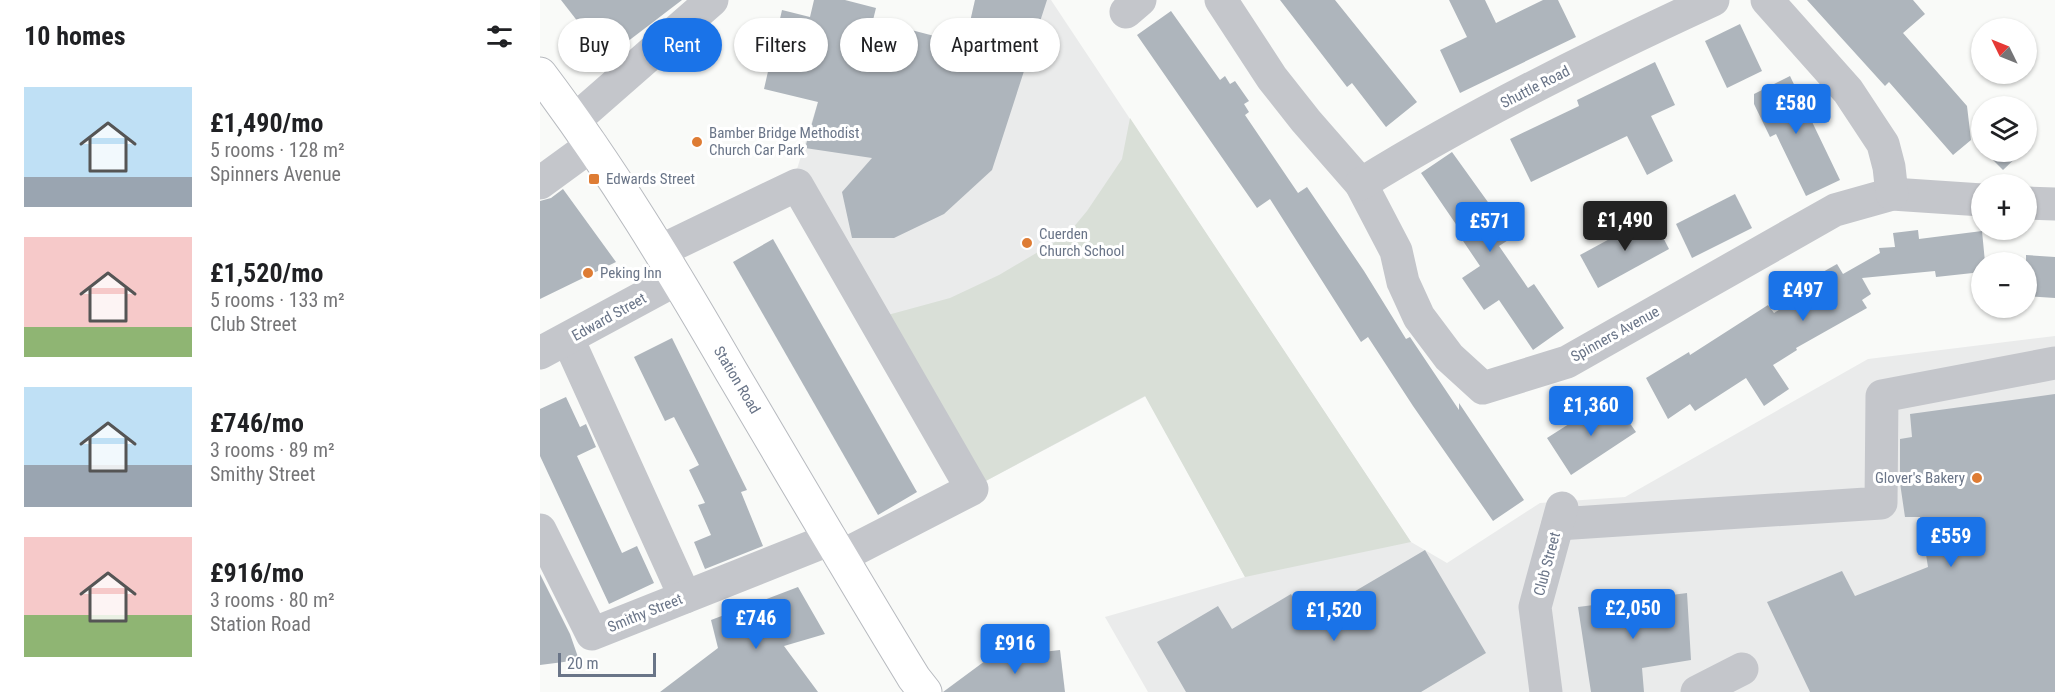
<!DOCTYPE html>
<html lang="en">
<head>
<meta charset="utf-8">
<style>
  body { margin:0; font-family:"Roboto Condensed",sans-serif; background:#f2f2f2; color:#202124; height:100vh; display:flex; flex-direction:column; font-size:22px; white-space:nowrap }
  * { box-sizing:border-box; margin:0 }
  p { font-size:20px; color:#757577 }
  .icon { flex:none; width:33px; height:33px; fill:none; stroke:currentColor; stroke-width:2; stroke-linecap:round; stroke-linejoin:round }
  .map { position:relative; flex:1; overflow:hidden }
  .details { display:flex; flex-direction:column; background:#fff; width:540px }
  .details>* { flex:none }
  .guide { position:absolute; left:18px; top:18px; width:570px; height:54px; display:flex; gap:12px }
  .needle { width:39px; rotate:313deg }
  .controls { position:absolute; left:1431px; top:18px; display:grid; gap:12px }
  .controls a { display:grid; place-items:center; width:66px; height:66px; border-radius:50%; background:#fff; box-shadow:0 2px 4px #0004; font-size:30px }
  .scale { position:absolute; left:18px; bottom:15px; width:98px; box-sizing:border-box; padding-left:6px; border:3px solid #6a7588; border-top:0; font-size:16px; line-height:21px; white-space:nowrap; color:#6a7588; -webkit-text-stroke:4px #fff; paint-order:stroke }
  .price { position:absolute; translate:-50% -51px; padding:0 14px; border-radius:6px; background:#1a73e8; color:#fff; font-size:20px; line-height:39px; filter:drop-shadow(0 2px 3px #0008) }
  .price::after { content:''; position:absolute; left:50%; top:36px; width:18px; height:14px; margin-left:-9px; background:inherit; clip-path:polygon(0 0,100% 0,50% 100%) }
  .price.current { background:#222; color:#fff }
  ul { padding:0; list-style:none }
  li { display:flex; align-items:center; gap:18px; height:150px; padding:0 24px }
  li span { display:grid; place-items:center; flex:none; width:168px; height:120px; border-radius:0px; color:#555 }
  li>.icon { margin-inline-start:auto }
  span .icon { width:72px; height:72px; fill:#fffc; stroke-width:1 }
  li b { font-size:26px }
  h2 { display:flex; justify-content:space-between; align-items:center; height:72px; padding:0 24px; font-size:26px }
  .pill { padding:0 21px; border-radius:27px; background:#fff; box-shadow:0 2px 4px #0004; font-size:21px; line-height:54px }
  .pill.current { background:#1a73e8; color:#fff }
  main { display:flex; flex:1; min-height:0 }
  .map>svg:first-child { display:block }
</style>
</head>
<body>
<main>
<section class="details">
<h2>10 homes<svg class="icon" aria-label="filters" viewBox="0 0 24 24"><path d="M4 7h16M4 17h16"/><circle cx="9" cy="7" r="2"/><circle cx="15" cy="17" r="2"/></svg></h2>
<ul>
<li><span style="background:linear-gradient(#bfe0f5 75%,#9aa5b1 0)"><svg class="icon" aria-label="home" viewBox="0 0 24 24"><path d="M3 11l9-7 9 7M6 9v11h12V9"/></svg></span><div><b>£1,490/mo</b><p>5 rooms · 128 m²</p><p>Spinners Avenue</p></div></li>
<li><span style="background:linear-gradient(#f6c9c9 75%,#8fb573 0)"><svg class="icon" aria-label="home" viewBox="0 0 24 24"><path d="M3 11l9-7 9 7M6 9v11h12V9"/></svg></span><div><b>£1,520/mo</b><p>5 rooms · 133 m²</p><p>Club Street</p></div></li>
<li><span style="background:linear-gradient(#bfe0f5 65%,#9aa5b1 0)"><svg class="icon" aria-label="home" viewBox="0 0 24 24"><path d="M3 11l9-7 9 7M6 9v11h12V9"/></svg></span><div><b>£746/mo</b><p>3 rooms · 89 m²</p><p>Smithy Street</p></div></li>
<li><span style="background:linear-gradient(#f6c9c9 65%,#8fb573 0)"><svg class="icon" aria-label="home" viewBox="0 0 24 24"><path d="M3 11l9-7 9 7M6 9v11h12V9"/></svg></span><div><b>£916/mo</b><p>3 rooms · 80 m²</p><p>Station Road</p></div></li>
</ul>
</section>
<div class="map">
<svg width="1515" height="692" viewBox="0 0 1515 692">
  <rect width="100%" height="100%" fill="#f9faf8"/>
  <!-- built -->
  <path fill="#eaebeb" d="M435 0H511L871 542 907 563 1000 503 1085 497 1328 359 1515 336V692H608L565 617 705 577 606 396 442 483 257 169 278 102 425 44Z"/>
  <!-- green -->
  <path fill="#d9dfd7" d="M590 118 871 542 705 577 605 396 442 483 344 316 410 298 459 275 527 235 547 211 582 159Z"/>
  <!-- building -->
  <g fill="#aeb5bc">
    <path d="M21 0H142L66 58Z"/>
    <path d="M274 0H305L336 8 333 20 425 44 435 0H507L452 170 404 214 354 238H312L302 192 332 158 265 148 278 102 224 89 242 10 270 17Z"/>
    <path d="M740 0H795L877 102 846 127 812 83 807 87Z"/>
    <path d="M909 0H945L956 23 1003 0H1018L1036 37 920 93 900 50 927 37Z"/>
    <path d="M1267 0H1373L1385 14 1363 33 1427 106 1431 140 1413 155 1349 82 1345 86Z"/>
    <path d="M631 11 680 80 685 76 690 84 695 81 709 101 704 104 709 112 705 115 758 193 767 187 824 271 866 339 870 337 919 410V403L984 500 953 521 873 406 828 337 821 342 730 199 717 208 597 35Z"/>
    <path d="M1200 24 1222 71 1187 88 1165 41Z"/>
    <path d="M1115 62 1135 105 1111 116 1133 161 1107 175 1087 136 991 182 970 139 1039 106 1037 100Z"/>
    <path d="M1250 76 1300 180 1266 196 1236 134 1230 137 1214 104V94Z"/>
    <path d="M912 152 973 237 959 246 988 288 994 284 1024 328 993 350 959 300 944 310 922 278 940 266 921 238 924 236 881 173Z"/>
    <path d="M1445 152H1482L1463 170Z"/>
    <path d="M23 189 76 262 0 299V201L11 198Z"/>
    <path d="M1195 194 1212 228 1152 258 1136 224Z"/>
    <path d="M1112 216 1129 249 1058 288 1040 255Z"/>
    <path d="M1378 230 1379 239 1442 231 1445 262H1442V272L1396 277 1395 271 1322 278 1331 294 1322 300 1327 308 1256 348 1257 350 1233 365 1249 389 1224 406 1206 378 1155 411 1150 404 1128 419 1106 378 1149 352 1150 355 1228 305 1234 313 1279 285 1274 277 1297 264 1303 274 1340 253 1339 248 1355 247 1353 233Z"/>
    <path d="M233 239 377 492 338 515 193 262Z"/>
    <path d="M1486 255 1515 257V298L1486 296Z"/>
    <path d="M132 338 207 490 201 492 223 546 165 569 154 542 171 535 158 505 165 503 149 470 159 465 134 417 125 421 94 357Z"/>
    <path d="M1515 394V692H1270L1227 602 1302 571 1315 596 1388 567 1380 517H1365L1360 483V439L1372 437 1370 414Z"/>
    <path d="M26 397 40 427 46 424 56 447 37 456 82 553 97 546 114 583 69 604 0 456V409Z"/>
    <path d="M1073 399 1096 432 1031 475 1007 438 1043 415 1045 418Z"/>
    <path d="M885 550 946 653 881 692H646L617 642 678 606 692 629 751 594 766 620Z"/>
    <path d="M0 574 30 634 39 660 0 665Z"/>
    <path d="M258 587 285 634 244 646 278 692H120L178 648 171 620Z"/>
    <path d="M1147 593 1151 660 1102 668 1104 692H1051L1038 607Z"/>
    <path d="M520 650 525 692H403L449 658Z"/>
  </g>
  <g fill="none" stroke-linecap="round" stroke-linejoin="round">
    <defs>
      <path id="major" d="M0 74C71 168 132 269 191 371 252 474 312 577 374 678L385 692"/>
    </defs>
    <!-- major casing -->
    <use href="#major" stroke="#b7babf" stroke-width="35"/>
    <!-- minor -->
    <g stroke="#c4c6cb" stroke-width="33">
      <path d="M681 0 732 78 766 121 821 184 856 251 863 282 879 317 909 357 943 388 1027 362 1295 210 1352 194 1442 200"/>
      <path d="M1227 0 1308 91 1343 144 1349 167 1352 194"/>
      <path d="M586 12 600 0"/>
      <path d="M35 120 172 0"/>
      <path d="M0 183 52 145"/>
      <path d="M821 184C934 114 1053 55 1173 0"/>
      <path d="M1486 203 1515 204"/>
      <path d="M120 251 257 185 432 489 300 557"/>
      <path d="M28 339 145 597"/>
      <path d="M0 353 137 279"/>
      <path d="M1018 524 1341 503 1342 396 1515 363"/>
      <path d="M0 530 52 634 291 539"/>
      <path d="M1006 692 995 607 1022 508"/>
      <path d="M1157 692 1202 669"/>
    </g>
    <!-- major -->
    <use href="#major" stroke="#fff" stroke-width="33"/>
  </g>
  <!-- markers -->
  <g fill="#de7c34" stroke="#fff" stroke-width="2">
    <circle cx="157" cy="142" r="6"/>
    <rect x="48" y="173" width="12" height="12" rx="3"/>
    <circle cx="487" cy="243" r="6"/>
    <circle cx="48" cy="273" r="6"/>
    <circle cx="1437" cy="478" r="6"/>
  </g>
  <g text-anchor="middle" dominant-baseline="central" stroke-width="6" stroke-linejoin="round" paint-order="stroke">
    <!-- street labels -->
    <g font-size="15" fill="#6a7588" stroke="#fff">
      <text transform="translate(995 87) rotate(-27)">Shuttle Road</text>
      <text transform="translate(69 317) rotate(-29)">Edward Street</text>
      <text transform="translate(1075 334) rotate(-29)">Spinners Avenue</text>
      <text transform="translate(197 380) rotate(59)">Station Road</text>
      <text transform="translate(1007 564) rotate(-75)">Club Street</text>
      <text transform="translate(105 613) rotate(-22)">Smithy Street</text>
    </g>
    <!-- poi labels -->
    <g font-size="15" fill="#6a7588" stroke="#fff" text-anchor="start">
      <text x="169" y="133">Bamber Bridge Methodist<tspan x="169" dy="17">Church Car Park</tspan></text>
      <text x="66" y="179">Edwards Street</text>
      <text x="499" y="234">Cuerden<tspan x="499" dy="17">Church School</tspan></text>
      <text x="60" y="273">Peking Inn</text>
      <text x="1425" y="478" text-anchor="end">Glover's Bakery</text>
    </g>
  </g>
</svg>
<div class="controls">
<a><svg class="needle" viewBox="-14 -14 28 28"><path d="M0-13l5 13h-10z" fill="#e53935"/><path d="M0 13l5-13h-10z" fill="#757577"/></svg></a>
<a><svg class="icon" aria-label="layers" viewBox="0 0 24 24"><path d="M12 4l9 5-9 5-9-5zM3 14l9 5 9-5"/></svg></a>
<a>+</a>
<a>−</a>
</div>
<div class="scale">20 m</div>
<b class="price" style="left:1256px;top:135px">£580</b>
<b class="price current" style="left:1085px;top:252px">£1,490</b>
<b class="price" style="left:950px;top:253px">£571</b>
<b class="price" style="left:1263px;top:322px">£497</b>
<b class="price" style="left:1051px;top:437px">£1,360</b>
<b class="price" style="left:1411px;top:568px">£559</b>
<b class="price" style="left:1093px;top:640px">£2,050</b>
<b class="price" style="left:794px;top:642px">£1,520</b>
<b class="price" style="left:216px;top:650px">£746</b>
<b class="price" style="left:475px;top:675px">£916</b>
<div class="guide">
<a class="pill">Buy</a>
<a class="pill current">Rent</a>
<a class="pill">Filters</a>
<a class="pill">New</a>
<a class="pill">Apartment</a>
</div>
</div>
</main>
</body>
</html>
